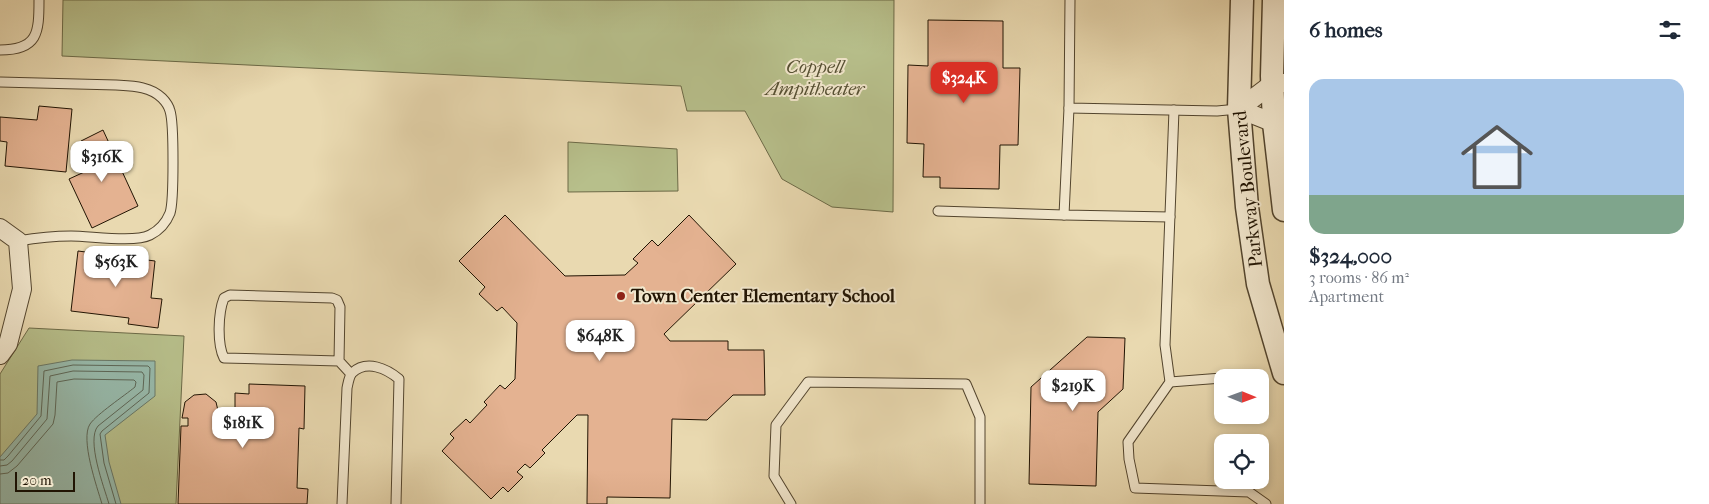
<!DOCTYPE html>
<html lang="en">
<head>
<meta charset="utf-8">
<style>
  body { margin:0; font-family:"IM FELL French Canon",serif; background:#f6f6f7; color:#1f2937; height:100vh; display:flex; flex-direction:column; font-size:19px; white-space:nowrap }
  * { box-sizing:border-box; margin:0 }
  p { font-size:16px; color:#747a83 }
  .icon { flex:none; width:28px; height:28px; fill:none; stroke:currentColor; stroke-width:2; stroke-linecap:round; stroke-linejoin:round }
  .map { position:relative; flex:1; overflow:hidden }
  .details { display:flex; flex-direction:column; background:#fff; width:425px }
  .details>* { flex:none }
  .needle { width:32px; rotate:91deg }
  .fabs { position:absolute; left:1214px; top:369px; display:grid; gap:10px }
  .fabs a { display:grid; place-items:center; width:55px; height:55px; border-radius:10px; background:#fff; box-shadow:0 2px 8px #0003; font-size:25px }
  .scale { position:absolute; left:15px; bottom:12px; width:60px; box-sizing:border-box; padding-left:5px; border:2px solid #211403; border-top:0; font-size:14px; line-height:18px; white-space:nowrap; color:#211403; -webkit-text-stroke:4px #f1e6cc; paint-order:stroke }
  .price { position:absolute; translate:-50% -42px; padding:0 11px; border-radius:10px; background:#fff; color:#222; font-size:16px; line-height:32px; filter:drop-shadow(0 1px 2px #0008) }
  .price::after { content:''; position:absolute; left:50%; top:30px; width:15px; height:11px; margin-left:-8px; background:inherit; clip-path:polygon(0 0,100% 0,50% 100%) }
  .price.active { background:#d93025; color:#fff }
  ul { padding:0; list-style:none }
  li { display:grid; align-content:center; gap:10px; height:265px; padding:0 25px }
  li span { display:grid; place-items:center; height:155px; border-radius:15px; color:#555 }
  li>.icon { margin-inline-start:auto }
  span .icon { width:90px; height:90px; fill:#fffc; stroke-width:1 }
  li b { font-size:21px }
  h2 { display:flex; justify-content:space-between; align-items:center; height:60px; padding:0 25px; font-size:21px }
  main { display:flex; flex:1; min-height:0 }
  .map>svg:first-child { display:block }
</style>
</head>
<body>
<main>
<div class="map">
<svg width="1284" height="504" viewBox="0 0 1284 504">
  <rect width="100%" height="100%" fill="#e9d9b0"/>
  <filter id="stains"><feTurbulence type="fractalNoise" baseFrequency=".004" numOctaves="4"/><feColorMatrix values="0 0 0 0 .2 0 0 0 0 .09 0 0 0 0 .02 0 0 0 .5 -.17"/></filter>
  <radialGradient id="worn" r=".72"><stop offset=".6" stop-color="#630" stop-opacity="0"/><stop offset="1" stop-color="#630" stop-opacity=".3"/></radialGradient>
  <!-- green -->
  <g fill="#b7bf8b" stroke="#6c6a47">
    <path d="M63 0H894L893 212 832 207 782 179 745 111H687L681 86 62 56Z"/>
    <path d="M568 142 677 149 678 191 568 192Z"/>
    <path d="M29 328 184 336 176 504H0V374Z"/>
  </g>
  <!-- water -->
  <path fill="#97baac" stroke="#687868" d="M72 360 155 361V396L105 435 109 462 121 504H0V457L37 414 38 366Z"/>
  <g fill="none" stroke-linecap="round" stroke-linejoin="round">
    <!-- shore -->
    <g stroke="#5c6758" stroke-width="1">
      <path d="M0 460H4L8 456 41 416 44 371 73 365 148 366 150 368 149 393 102 431 100 434 104 463 116 504"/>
      <path d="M0 466 7 465 12 461 47 419 50 376 73 371 142 372 144 375 143 390 98 426C86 440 104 487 109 504"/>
      <path d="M0 474 8 473 17 466 53 424 55 415 57 382 74 379 134 380 136 382 135 387C124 396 97 414 90 424 80 439 97 487 102 504"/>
    </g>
  </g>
  <!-- building -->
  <g fill="#e4b291" stroke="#211403">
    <path d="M928 20 1003 21V68H1020L1018 145H1000L999 189 940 188V177H923L924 144 907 143 908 65 928 66Z"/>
    <path d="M39 106 72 109 66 172 5 166 7 142 0 141V117L37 120Z"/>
    <path d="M103 130 138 206 92 228 69 179 93 168 81 141Z"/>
    <path d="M505 215 565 276 625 275 638 263 633 259 652 240 658 246 689 215 736 264 664 334 670 341H728V350H764L765 395H733L707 420 672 419 670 498 607 497V504H587L588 415H577L542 450 545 453 530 468 525 464 517 472 523 477 508 492 503 487 491 499 442 451 454 438 450 434 466 419 470 423 487 405 484 402 500 385 505 389 515 379 517 323 502 307 497 311 479 294 485 287 459 261Z"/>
    <path d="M78 251 155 261 151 298 162 299 158 328 128 324 129 318 71 311Z"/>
    <path d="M1087 337 1125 338 1123 389 1098 412 1096 486 1029 484 1031 387Z"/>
    <path d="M249 384 305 386 304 429 299 428 297 488 308 489 307 504H178L181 426H188V418H182L185 402 194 395 206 394 216 402 219 415 235 416V393L249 394Z"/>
  </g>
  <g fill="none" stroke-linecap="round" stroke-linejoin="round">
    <defs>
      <g id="service">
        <path d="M1070 0 1069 108 1217 111 1238 109"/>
        <path d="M0 50C38 50 39 33 39 0"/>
        <path d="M0 82 116 85C132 86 150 86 162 98 165 101 169 107 170 111 174 123 174 201 170 213 166 223 160 230 150 235 134 243 91 236 71 236 53 236 36 238 18 241"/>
        <path d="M1069 108 1064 215 1170 217"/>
        <path d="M1174 110 1165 345 1170 382 1128 442 1129 459 1135 488 1249 492 1266 504"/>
        <path d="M938 211 1064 215"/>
        <path d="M339 361 224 358C217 344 218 313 224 298L230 295 332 298 337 300 340 307 339 361 351 374"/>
        <path d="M1170 382 1222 378"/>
        <path d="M342 504 347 388C348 384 349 376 352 373 367 359 387 369 399 379L396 504"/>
        <path d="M791 504 774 476 776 425 808 382 966 384 980 417V504"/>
      </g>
      <g id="minor">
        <path d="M1239 109 1272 84 1284 83"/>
        <path d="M1239 109 1274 123H1284"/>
        <path d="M0 228 18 241 22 289 8 344 0 355"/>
      </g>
      <g id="tertiary">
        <path d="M1242 0 1239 109 1247 207 1258 284 1284 373"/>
        <path d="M1274 0 1272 76 1274 123 1284 210"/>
      </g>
    </defs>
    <!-- service casing -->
    <use href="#service" stroke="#53452e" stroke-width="11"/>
    <!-- minor casing -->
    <use href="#minor" stroke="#53452e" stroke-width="20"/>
    <!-- tertiary casing -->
    <use href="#tertiary" stroke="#53452e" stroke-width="25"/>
    <!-- service -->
    <use href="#service" stroke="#f1e6cc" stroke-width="9"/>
    <!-- minor -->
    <use href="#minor" stroke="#f1e6cc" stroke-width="18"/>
    <!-- tertiary -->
    <use href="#tertiary" stroke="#f1e6cc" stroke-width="22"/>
  </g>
  <!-- markers -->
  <circle fill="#8f2418" stroke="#f1e6cc" stroke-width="2" cx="621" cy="296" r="5"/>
  <g text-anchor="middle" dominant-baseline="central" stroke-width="4" stroke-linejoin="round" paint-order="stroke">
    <!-- park labels -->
    <g font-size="19" font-style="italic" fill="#565033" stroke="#f1e6cc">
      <text x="815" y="67">Coppell<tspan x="815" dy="22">Ampitheater</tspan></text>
    </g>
    <!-- street labels -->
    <g font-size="19" fill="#211403" stroke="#f1e6cc">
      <text transform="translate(1248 189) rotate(-96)">Parkway Boulevard</text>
    </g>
    <!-- poi labels -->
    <g font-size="19" font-weight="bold" fill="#211403" stroke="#f1e6cc" text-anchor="start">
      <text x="631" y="296">Town Center Elementary School</text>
    </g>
  </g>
  <rect width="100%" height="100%" filter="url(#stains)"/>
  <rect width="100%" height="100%" fill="url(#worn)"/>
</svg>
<div class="fabs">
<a><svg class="needle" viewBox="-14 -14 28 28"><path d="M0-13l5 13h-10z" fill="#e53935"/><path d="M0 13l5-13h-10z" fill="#747a83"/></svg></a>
<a><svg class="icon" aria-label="locate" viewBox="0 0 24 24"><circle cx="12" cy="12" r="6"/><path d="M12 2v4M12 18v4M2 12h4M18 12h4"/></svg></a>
</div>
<div class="scale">20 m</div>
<b class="price active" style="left:964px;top:104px">$324K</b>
<b class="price" style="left:102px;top:183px">$316K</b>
<b class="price" style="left:116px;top:288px">$563K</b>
<b class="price" style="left:600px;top:362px">$648K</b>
<b class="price" style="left:1073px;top:412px">$219K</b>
<b class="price" style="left:243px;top:449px">$181K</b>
</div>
<section class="details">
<h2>6 homes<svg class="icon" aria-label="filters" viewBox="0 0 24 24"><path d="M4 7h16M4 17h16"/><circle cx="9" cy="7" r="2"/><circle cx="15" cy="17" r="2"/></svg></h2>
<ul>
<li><span style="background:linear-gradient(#a9c7e8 75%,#7fa58c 0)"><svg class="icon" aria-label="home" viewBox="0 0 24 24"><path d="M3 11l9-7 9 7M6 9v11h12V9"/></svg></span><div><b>$324,000</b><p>3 rooms · 86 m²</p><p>Apartment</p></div></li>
</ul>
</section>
</main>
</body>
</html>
